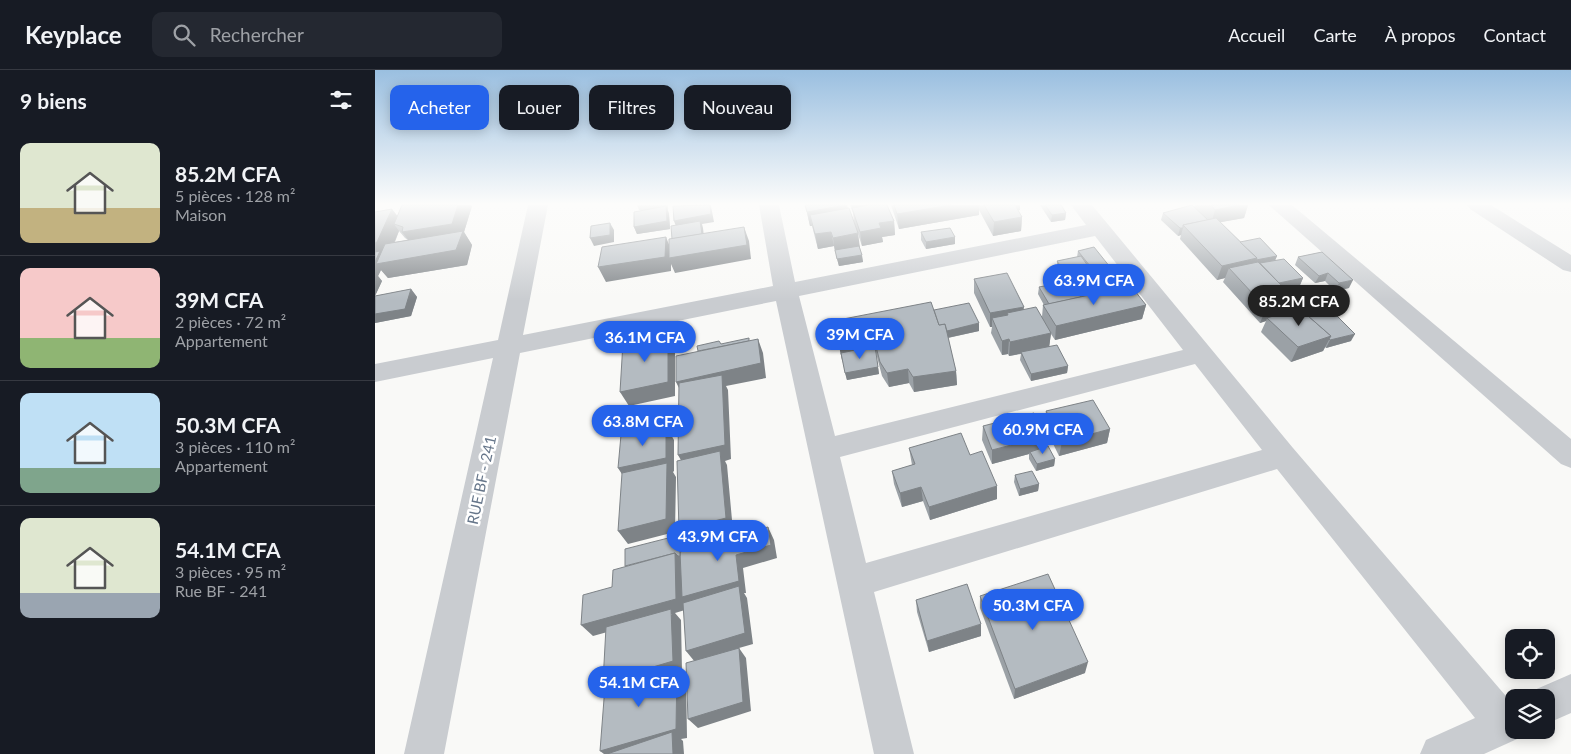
<!DOCTYPE html>
<html lang="fr">
<head>
<meta charset="utf-8">
<style>
  body { margin:0; font-family:Lato,sans-serif; background:#242831; color:#f1f3f6; height:100vh; display:flex; flex-direction:column; font-size:19px; white-space:nowrap }
  * { box-sizing:border-box; margin:0 }
  p { font-size:16px; color:#9ea1a6 }
  .icon { flex:none; width:28px; height:28px; fill:none; stroke:currentColor; stroke-width:2; stroke-linecap:round; stroke-linejoin:round }
  .map { position:relative; flex:1; overflow:hidden }
  .side { display:flex; flex-direction:column; background:#171b24; width:375px }
  .side>* { flex:none }
  .top-card { position:absolute; left:15px; top:15px; width:475px; height:45px; display:flex; gap:10px }
  .buttons { position:absolute; left:1130px; top:559px; display:grid; gap:10px }
  .buttons a { display:grid; place-items:center; width:50px; height:50px; border-radius:10px; background:#171b24; box-shadow:0 2px 12px #0003; font-size:25px }
  .price { position:absolute; translate:-50% -42px; padding:0 11px; border-radius:18px; background:#2563eb; color:#fff; font-size:16px; line-height:32px; filter:drop-shadow(0 1px 2px #0008) }
  .price::after { content:''; position:absolute; left:50%; top:30px; width:15px; height:11px; margin-left:-8px; background:inherit; clip-path:polygon(0 0,100% 0,50% 100%) }
  .price.on { background:#222; color:#fff }
  ul { padding:0; list-style:none }
  li { display:flex; align-items:center; gap:15px; height:125px; padding:0 20px }
  li+li { border-top:1px solid #363941 }
  li span { display:grid; place-items:center; flex:none; width:140px; height:100px; border-radius:10px; color:#555 }
  li>.icon { margin-inline-start:auto }
  span .icon { width:60px; height:60px; fill:#fffc; stroke-width:1 }
  li b { font-size:21px }
  h2 { display:flex; justify-content:space-between; align-items:center; height:60px; padding:0 20px; font-size:21px }
  .chip { padding:0 18px; border-radius:10px; background:#171b24; box-shadow:0 2px 12px #0003; font-size:18px; line-height:45px }
  .chip.on { background:#2563eb; color:#fff }
  header { display:flex; align-items:center; gap:30px; box-sizing:border-box; height:70px; padding:0 25px; background:#171b24; border-bottom:1px solid #363941 }
  header strong { font-size:24px }
  nav { display:flex; gap:28px; margin-inline-start:auto; font-size:18px }
  .search { width:350px; height:45px; background:#242831; display:flex; align-items:center; gap:12px; box-sizing:border-box; padding:0 18px; border-radius:10px; color:#9ea1a6; font-size:19px }
  main { display:flex; flex:1; min-height:0 }
  .map>svg:first-child { display:block }
</style>
</head>
<body>
<header>
<strong>Keyplace</strong>
<div class="search"><svg class="icon" aria-label="search" viewBox="0 0 24 24"><circle cx="10" cy="10" r="6"/><path d="M15 15l6 6"/></svg>Rechercher</div>
<nav><a>Accueil</a><a>Carte</a><a>À propos</a><a>Contact</a></nav>
</header>
<main>
<section class="side">
<h2>9 biens<svg class="icon" aria-label="filters" viewBox="0 0 24 24"><path d="M4 7h16M4 17h16"/><circle cx="9" cy="7" r="2"/><circle cx="15" cy="17" r="2"/></svg></h2>
<ul>
<li><span style="background:linear-gradient(#dfe7d0 65%,#c2b280 0)"><svg class="icon" aria-label="home" viewBox="0 0 24 24"><path d="M3 11l9-7 9 7M6 9v11h12V9"/></svg></span><div><b>85.2M CFA</b><p>5 pièces · 128 m²</p><p>Maison</p></div></li>
<li><span style="background:linear-gradient(#f6c9c9 70%,#8fb573 0)"><svg class="icon" aria-label="home" viewBox="0 0 24 24"><path d="M3 11l9-7 9 7M6 9v11h12V9"/></svg></span><div><b>39M CFA</b><p>2 pièces · 72 m²</p><p>Appartement</p></div></li>
<li><span style="background:linear-gradient(#bfe0f5 75%,#7fa58c 0)"><svg class="icon" aria-label="home" viewBox="0 0 24 24"><path d="M3 11l9-7 9 7M6 9v11h12V9"/></svg></span><div><b>50.3M CFA</b><p>3 pièces · 110 m²</p><p>Appartement</p></div></li>
<li><span style="background:linear-gradient(#dfe7d0 75%,#9aa5b1 0)"><svg class="icon" aria-label="home" viewBox="0 0 24 24"><path d="M3 11l9-7 9 7M6 9v11h12V9"/></svg></span><div><b>54.1M CFA</b><p>3 pièces · 95 m²</p><p>Rue BF - 241</p></div></li>
</ul>
</section>
<div class="map">
<svg width="1196" height="684" viewBox="0 0 1196 684">
  <rect width="100%" height="100%" fill="#f9f9f7"/>
  <g fill="none" stroke-linecap="round" stroke-linejoin="round">
    <!-- minor -->
    <g fill="#c9ccd0" fill-rule="evenodd">
      <path d="M153 135H173L148 265 398 216 384 135H404L420 212 711 155 696 135H717L918 378 1136 632 1139 631V660H1154L1153 664 1109 684H1045L1051 670 1100 648 902 399 499 522 539 684H499L401 231 145 283 69 684H29L118 288 0 312V294L123 270ZM720 166 808 280 460 366 424 226ZM820 294 887 380 491 493 465 387Z"/>
      <path d="M894 135H917L1196 369V398L1186 394Z"/>
      <path d="M1092 135H1116L1196 185V202L1188 200 1095 139Z"/>
      <path d="M1196 604V643L1171 654V628H1155L1157 621Z"/>
    </g>
  </g>
  <!-- wall -->
  <g fill="#9ba1a6" fill-rule="evenodd">
    <path d="M262 135H293V140L294 144 295 159 262 164 259 157 272 140H264Z"/>
    <path d="M430 135H472L485 178 488 192 464 196 459 176 443 179 437 156H435Z"/>
    <path d="M475 135H512L519 151 520 165 507 167 508 172 487 176 479 152 478 143Z"/>
    <path d="M516 135H645V140H643L647 147 646 161 618 166 604 140V145L524 159Z"/>
    <path d="M665 135H686L691 143 690 150 676 152Z"/>
    <path d="M820 135H873L869 148 845 152 865 172 902 186 900 190 928 208 925 215 909 219 920 229 956 240 976 271 951 278 950 277 948 281 916 292 886 262 891 251 885 253 848 212 850 208 842 210 805 169 806 165 803 166 786 150 788 143 819 137Z"/>
    <path d="M97 136 89 162 97 175 92 195 13 208 6 200 3 206 7 211 0 226 36 219 42 227 36 246 0 253V142L22 146ZM24 161 30 168 33 170 20 172Z"/>
    <path d="M546 162 580 167V174L551 179 546 170Z"/>
    <path d="M703 181 734 205 723 207 730 217V215L749 217 771 235 767 249 680 270 676 264 674 277 693 296 692 303 656 311 645 290 646 284 634 286 633 284 627 285 616 263 617 257H615L599 223V209L648 240 667 247 668 235H669L663 224 664 217 691 211 682 198V191L702 187Z"/>
    <path d="M947 182 974 218 960 221 950 211 940 213 920 195 923 187Z"/>
    <path d="M559 242 604 261 573 268 581 301 582 315 539 322 534 313 514 317 507 306 501 283 504 304 472 310 458 251Z"/>
    <path d="M671 341 735 359 732 373 684 386 669 355Z"/>
    <path d="M608 356 671 366 669 377 680 389 679 396 661 401 654 389V384L617 394 607 370Z"/>
    <path d="M534 378 595 385 622 429 555 450 548 431 527 437 519 414 517 401 537 395Z"/>
    <path d="M640 405 664 414 663 421 644 426 639 412Z"/>
    <path d="M605 526 710 603 639 629 605 538Z"/>
    <path d="M541 530 606 566 554 582 542 542Z"/>
  </g>
  <!-- shaded-wall -->
  <g fill="#7e8387">
    <path d="M33 135H96L97 136 89 162 97 175 92 195 13 208 6 200 3 206 7 211 0 226V173L17 139 28 153 19 154 24 161 13 187 38 176 27 162 77 154Z"/>
    <path d="M335 135H336V136L339 152 327 154 328 158 330 176 302 159 299 151Z"/>
    <path d="M472 135 474 149 435 145 437 156H435L432 142Z"/>
    <path d="M477 135H509L478 141Z"/>
    <path d="M576 135H604V145L524 159 522 144Z"/>
    <path d="M636 135H645V140L636 142Z"/>
    <path d="M864 135H873L869 148 836 154 840 140Z"/>
    <path d="M291 136 294 144 295 159 262 164 259 157Z"/>
    <path d="M691 143 690 150 676 152 677 145Z"/>
    <path d="M647 147 646 161 618 166 619 152Z"/>
    <path d="M519 151 520 165 507 167 508 172 487 176 485 162 504 153Z"/>
    <path d="M235 153 239 160V172L219 176 215 168Z"/>
    <path d="M369 157 374 171 376 189 300 203 296 194V201L231 212 223 197 291 167 297 182Z"/>
    <path d="M805 158H808L806 165 803 166Z"/>
    <path d="M456 162 459 176 443 179 440 164Z"/>
    <path d="M483 163 485 178 460 182 458 168Z"/>
    <path d="M580 167V174L551 179V172Z"/>
    <path d="M487 185 488 192 464 196 462 189Z"/>
    <path d="M902 186 899 193 854 198 850 208 842 210 847 196 882 188Z"/>
    <path d="M735 197 734 205 720 208 718 207 719 201Z"/>
    <path d="M953 203 950 211 940 213 944 206Z"/>
    <path d="M928 208 925 215 896 222 899 214Z"/>
    <path d="M978 210 974 218 960 221 964 213Z"/>
    <path d="M36 219 42 227 36 246 0 253V244Z"/>
    <path d="M922 231 915 246 892 248 891 251 885 253 891 238Z"/>
    <path d="M771 235 767 249 680 270 681 256Z"/>
    <path d="M649 237 647 251 633 245 632 243V254L617 248V257H615V243Z"/>
    <path d="M958 237 954 245H928Z"/>
    <path d="M604 253V261L567 269 566 262Z"/>
    <path d="M293 263 300 278V326L254 336 245 322Z"/>
    <path d="M676 263 674 278 634 286 635 272Z"/>
    <path d="M980 264 976 271 951 278 955 270Z"/>
    <path d="M956 266 948 281 916 292 923 277Z"/>
    <path d="M383 269 388 283 391 308 351 316 353 320 356 389 350 391 352 395 358 461 312 473 304 460 311 399 303 385 308 326 301 312Z"/>
    <path d="M499 269 501 283 467 290 464 276Z"/>
    <path d="M634 269 633 284 627 285V271Z"/>
    <path d="M693 296 692 303 656 311V304Z"/>
    <path d="M503 297 504 304 472 310 470 303Z"/>
    <path d="M533 299 534 313 514 317 512 303Z"/>
    <path d="M581 301 582 315 539 322 538 307Z"/>
    <path d="M291 356 299 370V401L298 402 301 407 300 462 253 474 243 461 252 412 243 398Z"/>
    <path d="M735 359 732 373 684 386 687 372Z"/>
    <path d="M671 366 669 380 655 382 654 384 617 394V380Z"/>
    <path d="M680 389 679 396 661 401 662 394Z"/>
    <path d="M664 414 663 421 644 426 645 419Z"/>
    <path d="M622 416V429L555 450 554 437Z"/>
    <path d="M546 417 548 431 527 437 525 423Z"/>
    <path d="M393 457 399 470 402 488 368 498 371 523H369L372 528 378 574 364 578 371 588 376 641 323 658 313 649 320 592 311 581 316 539 310 532V540L300 543 306 550 307 602 311 606 312 668 306 669 308 671 309 684H229L225 681 241 622 228 612 297 544 218 566 206 555 300 483 305 465 310 472V492L361 485Z"/>
    <path d="M606 554V566L554 582 552 571Z"/>
    <path d="M713 592 710 603 639 629 640 619Z"/>
  </g>
  <!-- building -->
  <g fill="#b4bbc1" stroke="#7e8387">
    <path d="M27 135H83L77 154 27 162 28 157 19 154Z"/>
    <path d="M335 135 336 144 299 151 298 136Z"/>
    <path d="M430 135H471L432 142Z"/>
    <path d="M493 135H512L519 151 504 153 506 158 485 162 477 138Z"/>
    <path d="M519 135H576L522 144Z"/>
    <path d="M609 135H640L647 147 619 152Z"/>
    <path d="M670 135H686L691 143 677 145Z"/>
    <path d="M817 135 833 150 808 155V158H805L788 143Z"/>
    <path d="M836 135H864L840 140Z"/>
    <path d="M291 136 292 151 259 157V142Z"/>
    <path d="M474 138 483 163 458 168 456 162 440 164 435 145Z"/>
    <path d="M17 139 2 172 0 173V142Z"/>
    <path d="M841 148 882 188 847 196 808 155Z"/>
    <path d="M325 151 327 164 297 169 296 156Z"/>
    <path d="M235 153V165L215 168 216 156Z"/>
    <path d="M369 157 372 175 294 188V169Z"/>
    <path d="M575 158 580 167 551 172 546 162Z"/>
    <path d="M88 161 81 180 1 194 10 174Z"/>
    <path d="M291 167 290 187 223 197 227 177Z"/>
    <path d="M885 168 902 186 881 190 882 188 865 172Z"/>
    <path d="M484 176 487 185 462 189 460 180Z"/>
    <path d="M719 177 735 197 719 201 703 181Z"/>
    <path d="M5 181 0 192V182Z"/>
    <path d="M947 182 978 210 964 213 953 203 944 206 923 187Z"/>
    <path d="M706 186 720 206 713 209 723 207 732 221 707 227 682 191Z"/>
    <path d="M909 189 928 208 904 213 885 193Z"/>
    <path d="M883 192 922 231 891 238 854 198Z"/>
    <path d="M632 203 649 237 615 243 599 209Z"/>
    <path d="M695 211 706 227 674 234 664 217Z"/>
    <path d="M745 212 749 217 734 221 730 215Z"/>
    <path d="M756 216 771 235 681 256 668 235Z"/>
    <path d="M36 219 30 239 0 244V226Z"/>
    <path d="M943 223 958 237 931 244 924 238 922 239 920 236 922 231 920 229Z"/>
    <path d="M556 232 564 255 570 254 581 301 538 307 533 299 512 303 505 292 499 269 464 276 458 251Z"/>
    <path d="M594 233 604 253 572 261 570 254 564 255 559 240Z"/>
    <path d="M661 237 676 263 635 272 634 269 627 271 617 248 633 245 632 243Z"/>
    <path d="M924 238 956 266 923 277 892 248Z"/>
    <path d="M956 240 980 264 955 270 954 269 956 266 932 245Z"/>
    <path d="M293 263V312L245 322 248 272Z"/>
    <path d="M374 268V271L323 281 322 276 344 271 346 274Z"/>
    <path d="M383 269 386 293 301 312V286Z"/>
    <path d="M682 275 693 296 656 304 646 282Z"/>
    <path d="M500 276 503 297 470 303 466 283Z"/>
    <path d="M347 305 350 375 303 385 304 313Z"/>
    <path d="M718 330 735 359 687 372 671 341Z"/>
    <path d="M659 343 671 366 617 380 608 356Z"/>
    <path d="M291 356V388L243 398 246 365Z"/>
    <path d="M586 363 595 385 607 381 622 416 554 437 546 417 525 423 517 401 540 394 534 378Z"/>
    <path d="M673 376 680 389 662 394 655 382Z"/>
    <path d="M345 381 351 448 304 460 302 391Z"/>
    <path d="M292 393 291 449 243 461 247 403Z"/>
    <path d="M657 401 664 414 645 419 640 405Z"/>
    <path d="M393 457 396 475 361 485 364 511 307 527 305 482Z"/>
    <path d="M305 465V486H303L300 483 250 496V479Z"/>
    <path d="M300 483 301 529 206 555 208 525 237 517 238 500Z"/>
    <path d="M673 504 713 592 640 619 605 526Z"/>
    <path d="M592 514 606 554 552 571 541 530Z"/>
    <path d="M364 516 370 563 311 581 308 533Z"/>
    <path d="M296 539 298 591 228 612 231 557Z"/>
    <path d="M364 578 368 632 313 649 311 593Z"/>
    <path d="M302 596 301 659 225 681 230 616Z"/>
    <path d="M297 662 298 684H232Z"/>
  </g>
  <!-- sky -->
  <linearGradient id="sky" x2="0" y2="1"><stop stop-color="#9abfe0"/><stop offset="0.58" stop-color="#fcfcfb"/><stop offset="1" stop-color="#fcfcfb" stop-opacity="0"/></linearGradient>
  <rect width="1196" height="231" fill="url(#sky)"/>
  <g text-anchor="middle" dominant-baseline="central" stroke-width="5" stroke-linejoin="round" paint-order="stroke">
    <!-- street labels -->
    <g font-size="15" fill="#66768a" stroke="#fff">
      <text transform="translate(106 410) rotate(-78)">RUE BF - 241</text>
    </g>
  </g>
</svg>
<div class="buttons">
<a><svg class="icon" aria-label="locate" viewBox="0 0 24 24"><circle cx="12" cy="12" r="6"/><path d="M12 2v4M12 18v4M2 12h4M18 12h4"/></svg></a>
<a><svg class="icon" aria-label="layers" viewBox="0 0 24 24"><path d="M12 4l9 5-9 5-9-5zM3 14l9 5 9-5"/></svg></a>
</div>
<b class="price" style="left:719px;top:236px">63.9M CFA</b>
<b class="price on" style="left:924px;top:257px">85.2M CFA</b>
<b class="price" style="left:485px;top:290px">39M CFA</b>
<b class="price" style="left:270px;top:293px">36.1M CFA</b>
<b class="price" style="left:268px;top:377px">63.8M CFA</b>
<b class="price" style="left:668px;top:385px">60.9M CFA</b>
<b class="price" style="left:343px;top:492px">43.9M CFA</b>
<b class="price" style="left:658px;top:561px">50.3M CFA</b>
<b class="price" style="left:264px;top:638px">54.1M CFA</b>
<div class="top-card">
<a class="chip on">Acheter</a>
<a class="chip">Louer</a>
<a class="chip">Filtres</a>
<a class="chip">Nouveau</a>
</div>
</div>
</main>
</body>
</html>
